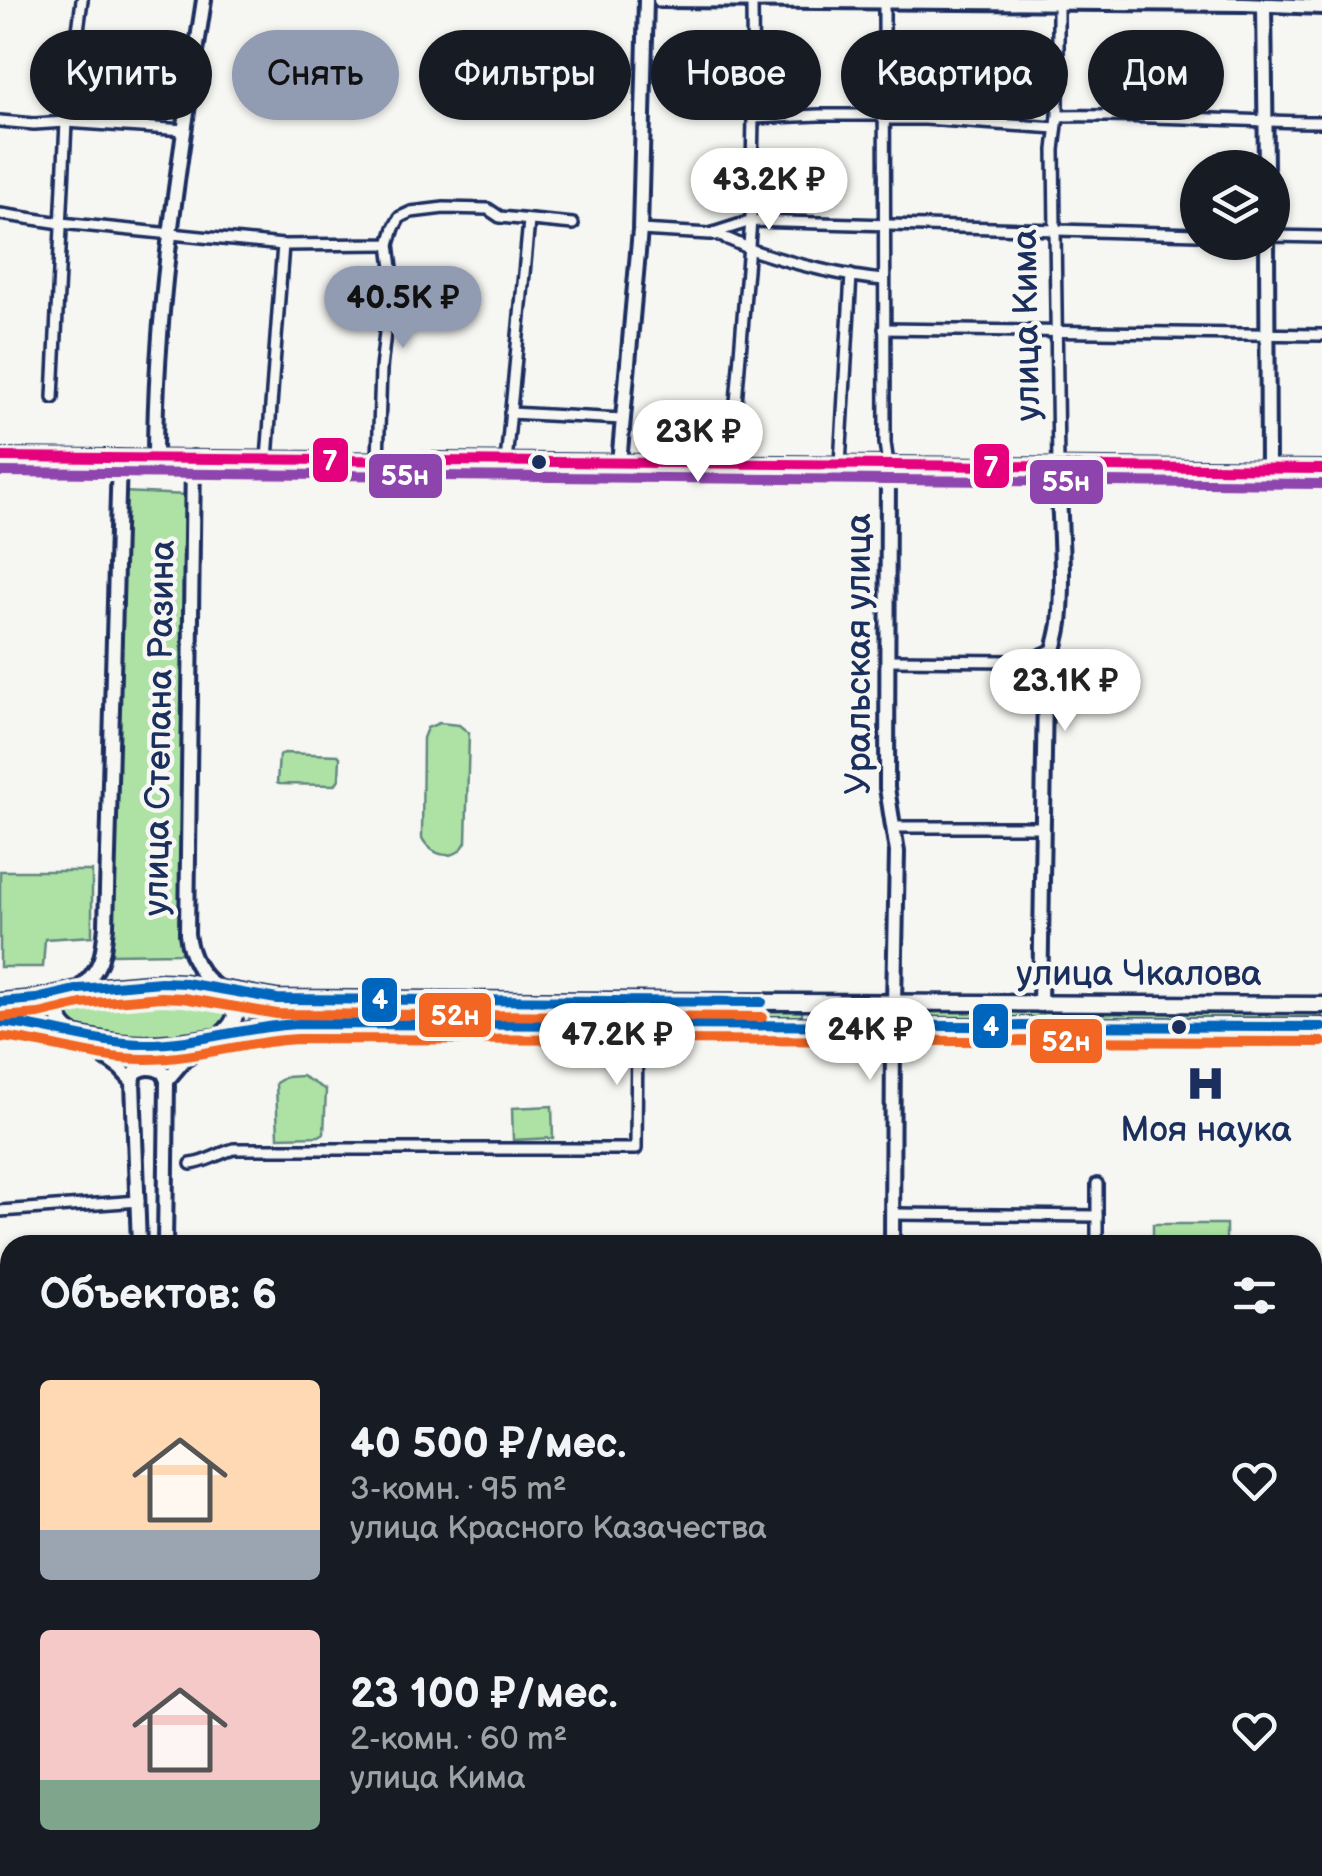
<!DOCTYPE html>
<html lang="ru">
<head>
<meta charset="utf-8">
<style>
  body { margin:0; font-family:"Balsamiq Sans",sans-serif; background:#20242c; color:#f1f3f6; height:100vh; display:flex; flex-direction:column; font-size:38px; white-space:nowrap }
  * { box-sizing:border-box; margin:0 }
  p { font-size:32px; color:#9ea1a6 }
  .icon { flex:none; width:55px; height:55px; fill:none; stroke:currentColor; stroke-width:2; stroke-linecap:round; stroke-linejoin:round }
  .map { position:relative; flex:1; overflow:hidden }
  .drawer { position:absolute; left:0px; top:1235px; width:1322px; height:642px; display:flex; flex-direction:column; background:#171b24; border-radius:30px 30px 0 0; box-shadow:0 2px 8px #0004 }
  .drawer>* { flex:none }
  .guide { position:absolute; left:30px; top:30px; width:1262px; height:90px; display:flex; gap:20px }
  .buttons { position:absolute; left:1180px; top:150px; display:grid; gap:20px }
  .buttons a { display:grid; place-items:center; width:110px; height:110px; border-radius:50%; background:#171b24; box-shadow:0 2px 8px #0004; font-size:50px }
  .price { position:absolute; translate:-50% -85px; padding:0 22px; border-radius:35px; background:#fff; color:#222; font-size:32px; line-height:65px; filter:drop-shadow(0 2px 5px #0008) }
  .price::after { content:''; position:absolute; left:50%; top:60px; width:30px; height:22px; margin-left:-15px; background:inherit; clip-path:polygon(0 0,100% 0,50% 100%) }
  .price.active { background:#919bb2; color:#111 }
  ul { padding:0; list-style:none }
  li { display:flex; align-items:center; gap:30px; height:250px; padding:0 40px }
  li span { display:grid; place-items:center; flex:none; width:280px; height:200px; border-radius:10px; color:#555 }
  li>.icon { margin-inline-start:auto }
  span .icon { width:120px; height:120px; fill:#fffc; stroke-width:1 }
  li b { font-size:42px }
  h2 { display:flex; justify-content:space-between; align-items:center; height:120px; padding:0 40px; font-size:42px }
  .tag { padding:0 35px; border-radius:45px; background:#171b24; box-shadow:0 2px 8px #0004; font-size:35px; line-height:90px }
  .tag.active { background:#919bb2; color:#111 }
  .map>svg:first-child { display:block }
</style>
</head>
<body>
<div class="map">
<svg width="1322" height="1876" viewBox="0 0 1322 1876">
  <rect width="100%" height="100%" fill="#f6f6f2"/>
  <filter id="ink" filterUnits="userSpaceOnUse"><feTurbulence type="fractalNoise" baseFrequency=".01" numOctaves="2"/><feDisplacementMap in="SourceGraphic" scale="20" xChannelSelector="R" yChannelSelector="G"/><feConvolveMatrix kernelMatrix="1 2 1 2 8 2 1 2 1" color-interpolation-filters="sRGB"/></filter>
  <g filter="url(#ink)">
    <!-- green -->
    <g fill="#ade2a4" stroke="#648881" stroke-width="2.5">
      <path d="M122 492 187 495 181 953 112 954Z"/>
      <path d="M439 723 459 725 469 733 466 842C456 863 431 856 422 838L423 738 427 728Z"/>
      <path d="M284 753 338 755 340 757 339 779 335 785 279 784 277 783 279 756Z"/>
      <path d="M0 871H92V936L45 939 43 967H0Z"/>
      <path d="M184 987C199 991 237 994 227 1019 226 1021 219 1029 216 1031 200 1038 142 1037 123 1036 107 1035 62 1036 67 1010 68 1002 75 997 83 995 92 991 104 992 114 992 137 990 160 989 184 987Z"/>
      <path d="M248 1005 263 1009 802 1010V1019L285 1017 260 1018 249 1023Z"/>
      <path d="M923 1010 1322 1014V1021L924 1019Z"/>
      <path d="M302 1076 326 1090 324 1133 319 1136 278 1137 276 1083 286 1077Z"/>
      <path d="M552 1106 553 1138 513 1140 512 1108Z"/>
      <rect x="1153" y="1224" width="73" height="21"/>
    </g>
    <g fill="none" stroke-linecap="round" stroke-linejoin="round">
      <defs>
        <g id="street">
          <path d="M884 2 885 443 888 464"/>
          <path d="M1058 3V116L1054 150 1058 466"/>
          <path d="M1058 116C1146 114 1234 122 1322 122"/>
          <path d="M753 118 819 115H883"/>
          <path d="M883 119H925L1056 128"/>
          <path d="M0 121 34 124 66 122 185 130"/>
          <path d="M0 214 61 223 283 245 389 244 394 228 400 217 411 212 444 208 488 209 500 217 573 224"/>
          <path d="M640 230 710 234 751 221 1198 234"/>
          <path d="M713 234C730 238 741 246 758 252 794 264 846 277 884 280"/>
          <path d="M1272 236 1322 237"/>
          <path d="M884 329 1322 335"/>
          <path d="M53 398 66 122 82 0"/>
          <path d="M510 413 622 419"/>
          <path d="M267 459 283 245"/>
          <path d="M378 460 381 369 392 268 389 244"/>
          <path d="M506 462 529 221"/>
          <path d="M731 463 751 221 753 118 752 2"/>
          <path d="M840 464 851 275"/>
          <path d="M887 660 1014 661 1031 659 1054 649"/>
          <path d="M1017 662 1046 677"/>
          <path d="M894 827H1042"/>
          <path d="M191 1164C207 1162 219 1153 234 1149H636L637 1027"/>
          <path d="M1097 1184V1245"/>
          <path d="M0 1211 139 1201"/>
          <path d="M892 1214 1097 1216"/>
          <path d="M1314 1490 1313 1632 1315 1664 1322 1683"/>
          <path d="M0 1537 10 1535"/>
          <path d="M0 1774H10"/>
          <path d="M38 1876 41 1868"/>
        </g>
        <g id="secondary">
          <path d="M660 0 1244 4 1322 7"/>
          <path d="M1264 5 1266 168"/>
          <path d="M1267 242 1268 469"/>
          <path d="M0 457 1322 469"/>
          <path d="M155 458C155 304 181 151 204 0"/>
          <path d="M193 458 187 934C190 958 199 973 218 989"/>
          <path d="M619 463 640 230 646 0"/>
          <path d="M888 464 887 788 897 852 894 1003"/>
          <path d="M79 989C102 968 103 957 106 926L119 458"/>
          <path d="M1040 1005 1045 692C1046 668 1057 647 1060 623 1065 574 1059 516 1058 466"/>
          <path d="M75 1036 120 1068 133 1082 139 1245"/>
          <path d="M133 1082 135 1073C145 1066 153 1067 163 1072L167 1080"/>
          <path d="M165 1245 167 1080 184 1060 218 1037"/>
          <path d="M892 1245 893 1025"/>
          <path d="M906 1868 907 1876"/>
          <path d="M150 1876V1868"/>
        </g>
        <g id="primary">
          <path d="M220 990C242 1006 239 1020 220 1036"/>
          <path d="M0 1002 36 999 79 989 161 982 185 983 277 999 1322 1005"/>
          <path d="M0 1022C46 1024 88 1042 134 1044 162 1045 190 1041 217 1037 245 1032 271 1024 299 1024 640 1027 981 1026 1322 1027"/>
          <path d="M72 1033C54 1021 56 1004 74 992"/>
        </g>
      </defs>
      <!-- street casing -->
      <use href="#street" stroke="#1b2f5e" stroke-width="16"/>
      <!-- secondary casing -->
      <use href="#secondary" stroke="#1b2f5e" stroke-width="20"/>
      <!-- primary casing -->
      <use href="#primary" stroke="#1b2f5e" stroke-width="21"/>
      <!-- street -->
      <use href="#street" stroke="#f6f6f2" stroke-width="9"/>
      <!-- secondary -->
      <use href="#secondary" stroke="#f6f6f2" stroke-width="12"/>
      <!-- primary -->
      <use href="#primary" stroke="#f6f6f2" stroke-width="14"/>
      <defs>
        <g id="bus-1">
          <path d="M0 1002 36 999 79 989 161 982 185 983 277 999 762 1002"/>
          <path d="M0 1022C49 1026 96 1044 145 1044 198 1044 247 1026 299 1024L1322 1027"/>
        </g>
        <g id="bus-2">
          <path d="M1 1017 39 1014 81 1004 161 997 183 998 277 1014 762 1017"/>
          <path d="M0 1037C49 1041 96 1060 146 1059 198 1059 247 1041 299 1039L1322 1042"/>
        </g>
        <path id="bus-3" d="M0 457 1322 469"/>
        <path id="bus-4" d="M0 472 1322 484"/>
      </defs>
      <!-- bus-1 casing -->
      <use href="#bus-1" stroke="#f6f6f2" stroke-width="18"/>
      <!-- bus-2 casing -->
      <use href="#bus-2" stroke="#f6f6f2" stroke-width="18"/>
      <!-- bus-3 casing -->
      <use href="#bus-3" stroke="#f6f6f2" stroke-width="18"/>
      <!-- bus-4 casing -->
      <use href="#bus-4" stroke="#f6f6f2" stroke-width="18"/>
      <!-- bus-1 -->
      <use href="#bus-1" stroke="#0065bd" stroke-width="10"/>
      <!-- bus-2 -->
      <use href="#bus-2" stroke="#f26522" stroke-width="10"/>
      <!-- bus-3 -->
      <use href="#bus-3" stroke="#e5007d" stroke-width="10"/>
      <!-- bus-4 -->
      <use href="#bus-4" stroke="#8e44ad" stroke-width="10"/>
    </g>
  </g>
  <!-- icons -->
  <defs>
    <symbol id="hospital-bare" viewBox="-9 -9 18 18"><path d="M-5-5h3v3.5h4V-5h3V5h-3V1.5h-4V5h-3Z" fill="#1b2f5e" stroke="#f6f6f2" stroke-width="2.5" paint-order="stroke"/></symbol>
  </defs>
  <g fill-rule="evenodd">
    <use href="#hospital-bare" x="1178" y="1056" width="55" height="55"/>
  </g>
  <!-- markers -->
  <g fill="#1b2f5e" stroke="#f6f6f2" stroke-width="4">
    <circle cx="539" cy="462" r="9"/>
    <circle cx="1179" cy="1027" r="9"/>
  </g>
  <g text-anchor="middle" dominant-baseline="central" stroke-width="9" stroke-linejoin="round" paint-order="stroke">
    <!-- street labels -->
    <g font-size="35" fill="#1b2f5e" stroke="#f6f6f2">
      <text transform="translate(1027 325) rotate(-91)">улица Кима</text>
      <text transform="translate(859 654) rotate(-90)">Уральская улица</text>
      <text transform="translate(160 728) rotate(-89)">улица Степана Разина</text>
      <text x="1139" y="974">улица Чкалова</text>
    </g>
    <!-- poi labels -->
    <g font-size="35" fill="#1b2f5e" stroke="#f6f6f2">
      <text x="1206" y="1130">Моя наука</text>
    </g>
  </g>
  <g stroke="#f6f6f2" stroke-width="4">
    <rect x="311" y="436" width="39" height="48" rx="10" fill="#e5007d"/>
    <rect x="972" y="442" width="39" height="48" rx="10" fill="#e5007d"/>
    <rect x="367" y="452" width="77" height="48" rx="10" fill="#8e44ad"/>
    <rect x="1028" y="458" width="77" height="48" rx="10" fill="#8e44ad"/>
    <rect x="360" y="976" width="39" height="48" rx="10" fill="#0065bd"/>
    <rect x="417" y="991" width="76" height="48" rx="10" fill="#f26522"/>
    <rect x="971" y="1002" width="39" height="48" rx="10" fill="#0065bd"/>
    <rect x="1028" y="1017" width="76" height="48" rx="10" fill="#f26522"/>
  </g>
  <g font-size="28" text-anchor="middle" font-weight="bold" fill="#fff">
    <text x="330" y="470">7</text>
    <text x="991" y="476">7</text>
    <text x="405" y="485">55н</text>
    <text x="1066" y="491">55н</text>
    <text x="380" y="1009">4</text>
    <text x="455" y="1025">52н</text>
    <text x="991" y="1036">4</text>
    <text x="1066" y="1051">52н</text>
  </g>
</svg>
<div class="buttons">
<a><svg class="icon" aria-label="layers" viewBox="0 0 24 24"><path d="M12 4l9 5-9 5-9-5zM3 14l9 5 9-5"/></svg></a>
</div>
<b class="price" style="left:769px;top:233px">43.2K ₽</b>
<b class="price active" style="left:403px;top:351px">40.5K ₽</b>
<b class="price" style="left:698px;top:485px">23K ₽</b>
<b class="price" style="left:1065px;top:734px">23.1K ₽</b>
<b class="price" style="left:870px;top:1083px">24K ₽</b>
<b class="price" style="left:617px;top:1088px">47.2K ₽</b>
<div class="guide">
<a class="tag">Купить</a>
<a class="tag active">Снять</a>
<a class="tag">Фильтры</a>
<a class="tag">Новое</a>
<a class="tag">Квартира</a>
<a class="tag">Дом</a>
</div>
<section class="drawer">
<h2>Объектов: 6<svg class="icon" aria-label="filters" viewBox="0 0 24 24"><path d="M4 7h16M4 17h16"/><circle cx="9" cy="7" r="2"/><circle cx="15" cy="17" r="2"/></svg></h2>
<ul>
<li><span style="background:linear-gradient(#ffd9b3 75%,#9aa5b1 0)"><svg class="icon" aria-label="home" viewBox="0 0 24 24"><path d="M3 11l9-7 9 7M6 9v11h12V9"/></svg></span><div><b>40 500 ₽/мес.</b><p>3-комн. · 95 m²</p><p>улица Красного Казачества</p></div><svg class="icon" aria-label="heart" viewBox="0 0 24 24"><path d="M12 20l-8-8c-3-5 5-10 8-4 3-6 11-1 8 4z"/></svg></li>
<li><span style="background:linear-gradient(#f6c9c9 75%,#7fa58c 0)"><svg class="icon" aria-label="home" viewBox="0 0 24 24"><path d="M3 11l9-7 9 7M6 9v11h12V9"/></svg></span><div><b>23 100 ₽/мес.</b><p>2-комн. · 60 m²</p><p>улица Кима</p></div><svg class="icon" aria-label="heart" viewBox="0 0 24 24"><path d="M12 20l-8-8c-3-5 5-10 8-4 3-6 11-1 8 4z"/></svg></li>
</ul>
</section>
</div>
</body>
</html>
